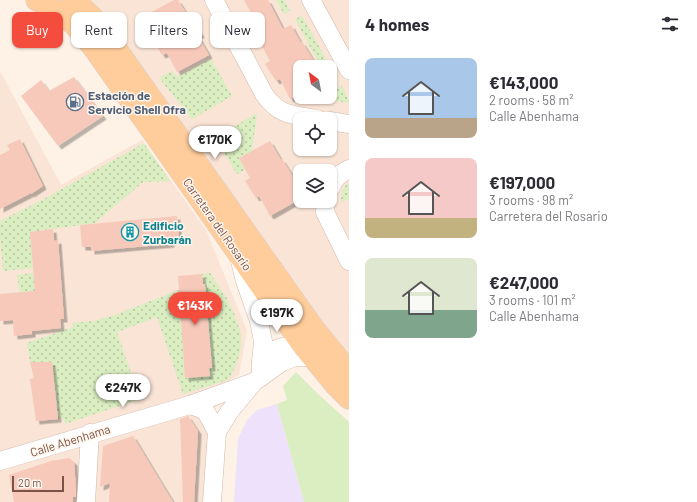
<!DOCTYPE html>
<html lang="en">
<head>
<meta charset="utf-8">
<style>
  body { margin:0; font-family:Barlow,sans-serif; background:#f7f7f7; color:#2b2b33; height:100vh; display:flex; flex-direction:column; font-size:15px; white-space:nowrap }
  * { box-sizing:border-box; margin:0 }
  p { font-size:13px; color:#7c7c81 }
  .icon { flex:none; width:22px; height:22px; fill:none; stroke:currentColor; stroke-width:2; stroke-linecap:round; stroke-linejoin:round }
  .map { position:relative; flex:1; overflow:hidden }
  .details { display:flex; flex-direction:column; background:#fff; width:348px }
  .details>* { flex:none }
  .banner { position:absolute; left:12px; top:12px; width:277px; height:36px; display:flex; gap:8px }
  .needle { width:26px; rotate:328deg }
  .buttons { position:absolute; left:293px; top:60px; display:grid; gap:8px }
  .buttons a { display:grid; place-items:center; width:44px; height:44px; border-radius:8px; background:#fff; box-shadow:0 1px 3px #0004; font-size:20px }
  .scale { position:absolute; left:12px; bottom:10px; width:52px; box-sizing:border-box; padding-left:4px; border:2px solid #7a5247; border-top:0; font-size:11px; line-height:14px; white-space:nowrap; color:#7a5247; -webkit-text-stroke:3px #fff6ed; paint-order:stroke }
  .price { position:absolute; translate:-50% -34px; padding:0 9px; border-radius:14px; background:#fff; color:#222; font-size:13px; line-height:26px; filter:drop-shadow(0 1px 2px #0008) }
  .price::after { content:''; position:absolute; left:50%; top:24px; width:12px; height:9px; margin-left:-6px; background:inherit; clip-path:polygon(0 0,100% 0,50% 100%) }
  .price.current { background:#f44d3e; color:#fff }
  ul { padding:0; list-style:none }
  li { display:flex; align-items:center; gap:12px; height:100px; padding:0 16px }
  li span { display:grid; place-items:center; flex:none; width:112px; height:80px; border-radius:8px; color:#555 }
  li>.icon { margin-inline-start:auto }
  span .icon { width:48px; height:48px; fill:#fffc; stroke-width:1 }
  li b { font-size:17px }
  h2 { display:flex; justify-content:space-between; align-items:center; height:48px; padding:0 16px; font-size:17px }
  .pill { padding:0 14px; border-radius:8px; background:#fff; box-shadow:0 1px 3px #0004; font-size:14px; line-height:36px }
  .pill.current { background:#f44d3e; color:#fff }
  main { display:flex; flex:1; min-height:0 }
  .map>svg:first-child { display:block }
</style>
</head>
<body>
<main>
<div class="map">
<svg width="349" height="502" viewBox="0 0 349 502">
  <defs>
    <pattern id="garden-dots" width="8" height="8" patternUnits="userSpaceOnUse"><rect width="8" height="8" fill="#daeec1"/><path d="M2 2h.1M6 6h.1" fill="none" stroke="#b6c39f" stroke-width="1.8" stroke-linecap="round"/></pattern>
    <filter id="shadow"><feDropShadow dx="3.5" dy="3.5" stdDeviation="0" flood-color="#0004"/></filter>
  </defs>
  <rect width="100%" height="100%" fill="#fef1e5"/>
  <!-- residential -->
  <g fill="#f9e4d5" fill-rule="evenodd">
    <path d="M73 0H349V372ZM300 67H330V97H300ZM300 119H330V149H300ZM300 171H330V201H300Z"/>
    <path d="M0 71 61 185 142 140 206 230 247 331 239 375 217 387 207 502H0Z"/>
  </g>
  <!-- education -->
  <path fill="#eee1fb" d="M277 404 304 502H234L238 439 247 420 257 410Z"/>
  <!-- garden -->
  <g fill="url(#garden-dots)">
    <path d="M276 0H284L290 11 284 14Z"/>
    <path d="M302 16 335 75 330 78V67H321L295 19Z"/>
    <path d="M211 59 232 96 192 119 159 78 172 71 177 77Z"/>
    <path d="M342 86 349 100V103L318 98 321 97H330V92Z"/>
    <path d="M257 113 252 151 239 158 245 170 237 174 215 138Z"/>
    <path d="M144 143 170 181 143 182 95 223 30 232 33 268 3 271 0 236V221L44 199Z"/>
    <path d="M349 183V199L341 202C341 194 342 187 349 183Z"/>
    <path d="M33 273 38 320 24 322 17 275Z"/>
    <path d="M210 273 226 297 234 313 241 334V345L238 360 231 376 228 380 183 394 157 317 117 332 140 399 65 424 63 418 58 419 52 362H30L27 343 73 327 72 323 93 321 115 315 179 290 185 378 210 376 209 368H212L202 274Z"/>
  </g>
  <!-- pitch -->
  <path fill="#daeec1" d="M296 372 318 394 349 422V502H304L277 404 287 400 283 386Z"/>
  <!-- building -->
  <g fill="#f7c9ba" filter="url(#shadow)">
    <path d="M174 0H178L188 16 189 15 201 34 198 36 209 55 177 72 167 53 162 55 151 38 156 35 146 15Z"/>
    <path d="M244 0H268L283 29 291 25 301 43 302 42 314 61 306 67H300V94L290 99 280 79 276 81 265 64 270 61 259 41 265 38Z"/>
    <path d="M74 77 103 116 58 146 21 96 41 80 49 91Z"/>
    <path d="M20 139 43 186 31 194V193L0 209V155L10 150 7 145Z"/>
    <path d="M270 141 281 160 282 159 294 178 292 179 300 194V199L270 216 259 196 256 198 245 181 250 178 239 158Z"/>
    <path d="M177 216 179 239 171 240V244L91 251V247H82L80 225Z"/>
    <path d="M53 229 54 241 58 240 64 319H60L61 328 32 331V334L14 336 13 320 0 321V294L35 291 30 232Z"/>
    <path d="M202 274 203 284H205L212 368H209L210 376 185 378 178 276Z"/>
    <path d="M30 362H52L58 419 36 421 30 379 34 378Z"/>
    <path d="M188 416 198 431 194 502H183L180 419Z"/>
    <path d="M133 436 173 502H109L110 483 100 487 103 446Z"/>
    <path d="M69 458 74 462 76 489V497H73V502H14L9 475 51 461Z"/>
  </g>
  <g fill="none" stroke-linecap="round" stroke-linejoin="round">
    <defs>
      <g id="minor">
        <path d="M214 0 264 94C279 116 293 115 317 119"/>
        <path d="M311 0 349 70"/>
        <path d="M330 121 349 124"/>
        <path d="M330 189C334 179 339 174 349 169"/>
        <path d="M326 201 325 212 349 261"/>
        <path d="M240 261 245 281 259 321 263 341 261 362"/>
        <path d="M261 377 282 362 295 357H310"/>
        <path d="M190 405 205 410 217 432"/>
        <path d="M0 461 190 405 254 382"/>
        <path d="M86 502 90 433"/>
        <path d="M212 502 217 432 229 412 254 382 261 377V362C266 357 272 351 279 348 290 345 304 345 315 346"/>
      </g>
      <g id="major">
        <path d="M37 0 46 4 74 24 94 48 303 345 335 384 349 398"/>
        <path d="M73 0 92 17 111 42 313 328 349 372"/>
      </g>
    </defs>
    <!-- minor casing -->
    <use href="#minor" stroke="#d4b9ac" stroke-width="19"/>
    <!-- major casing -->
    <use href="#major" stroke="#dacfcb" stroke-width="23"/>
    <!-- minor -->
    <use href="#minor" stroke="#fff" stroke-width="18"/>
    <!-- major -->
    <use href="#major" stroke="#ffcc9b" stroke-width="22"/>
  </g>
  <!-- icons -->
  <defs>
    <symbol id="fuel-ring" viewBox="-11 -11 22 22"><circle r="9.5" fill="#fff6ed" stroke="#5c6f8a" stroke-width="1.5"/><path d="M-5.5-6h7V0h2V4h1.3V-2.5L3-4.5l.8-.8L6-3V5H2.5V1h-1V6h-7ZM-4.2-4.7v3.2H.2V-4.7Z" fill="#5c6f8a"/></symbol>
    <symbol id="building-ring" viewBox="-11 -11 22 22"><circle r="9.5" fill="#fff6ed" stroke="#0f9aa8" stroke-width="1.5"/><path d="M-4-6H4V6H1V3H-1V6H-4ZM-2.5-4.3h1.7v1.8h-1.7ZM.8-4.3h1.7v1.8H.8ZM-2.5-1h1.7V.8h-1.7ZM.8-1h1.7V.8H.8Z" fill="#0f9aa8"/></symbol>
  </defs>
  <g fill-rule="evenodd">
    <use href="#fuel-ring" x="65" y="92" width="20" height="20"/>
    <use href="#building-ring" x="120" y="222" width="20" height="20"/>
  </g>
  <g text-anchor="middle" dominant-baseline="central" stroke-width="3" stroke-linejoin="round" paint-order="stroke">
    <!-- service labels -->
    <g font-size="12" font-weight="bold" fill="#4e5e75" stroke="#fff6ed" text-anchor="start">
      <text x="88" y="95">Estación de<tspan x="88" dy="14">Servicio Shell Ofra</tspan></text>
    </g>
    <!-- street labels -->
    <g font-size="12" fill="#7a5247" stroke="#fff6ed">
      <text transform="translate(218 224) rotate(55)">Carretera del Rosario</text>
      <text transform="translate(70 440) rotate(-17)">Calle Abenhama</text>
    </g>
    <!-- culture labels -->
    <g font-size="12" font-weight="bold" fill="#0d838f" stroke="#fff6ed" text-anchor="start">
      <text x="143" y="225">Edificio<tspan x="143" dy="14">Zurbarán</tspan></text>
    </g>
  </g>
</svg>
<div class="buttons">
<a><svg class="needle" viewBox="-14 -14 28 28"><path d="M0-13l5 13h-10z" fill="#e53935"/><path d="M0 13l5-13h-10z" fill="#7c7c81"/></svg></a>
<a><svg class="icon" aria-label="locate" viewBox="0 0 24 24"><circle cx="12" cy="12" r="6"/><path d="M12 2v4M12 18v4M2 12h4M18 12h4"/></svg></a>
<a><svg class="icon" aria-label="layers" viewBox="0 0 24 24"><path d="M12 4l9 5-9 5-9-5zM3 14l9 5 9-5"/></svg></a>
</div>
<div class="scale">20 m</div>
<b class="price" style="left:215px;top:160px">€170K</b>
<b class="price current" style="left:195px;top:326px">€143K</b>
<b class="price" style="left:277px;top:333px">€197K</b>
<b class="price" style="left:123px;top:408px">€247K</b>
<div class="banner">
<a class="pill current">Buy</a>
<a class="pill">Rent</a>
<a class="pill">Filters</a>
<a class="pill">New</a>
</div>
</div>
<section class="details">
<h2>4 homes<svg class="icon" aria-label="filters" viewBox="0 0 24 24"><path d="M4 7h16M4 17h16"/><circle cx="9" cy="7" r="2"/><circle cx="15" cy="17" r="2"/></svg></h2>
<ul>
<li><span style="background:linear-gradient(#a9c7e8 75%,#b9a48a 0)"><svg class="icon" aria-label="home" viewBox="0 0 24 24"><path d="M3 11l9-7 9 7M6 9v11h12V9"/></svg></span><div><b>€143,000</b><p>2 rooms · 58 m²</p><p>Calle Abenhama</p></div></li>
<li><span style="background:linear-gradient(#f6c9c9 75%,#c2b280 0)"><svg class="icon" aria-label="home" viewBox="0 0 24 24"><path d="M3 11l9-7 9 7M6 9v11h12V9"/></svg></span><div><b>€197,000</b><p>3 rooms · 98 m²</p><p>Carretera del Rosario</p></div></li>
<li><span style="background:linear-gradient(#dfe7d0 65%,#7fa58c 0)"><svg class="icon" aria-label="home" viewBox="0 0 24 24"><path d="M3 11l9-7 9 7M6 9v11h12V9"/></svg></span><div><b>€247,000</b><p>3 rooms · 101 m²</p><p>Calle Abenhama</p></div></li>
</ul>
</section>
</main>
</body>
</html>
